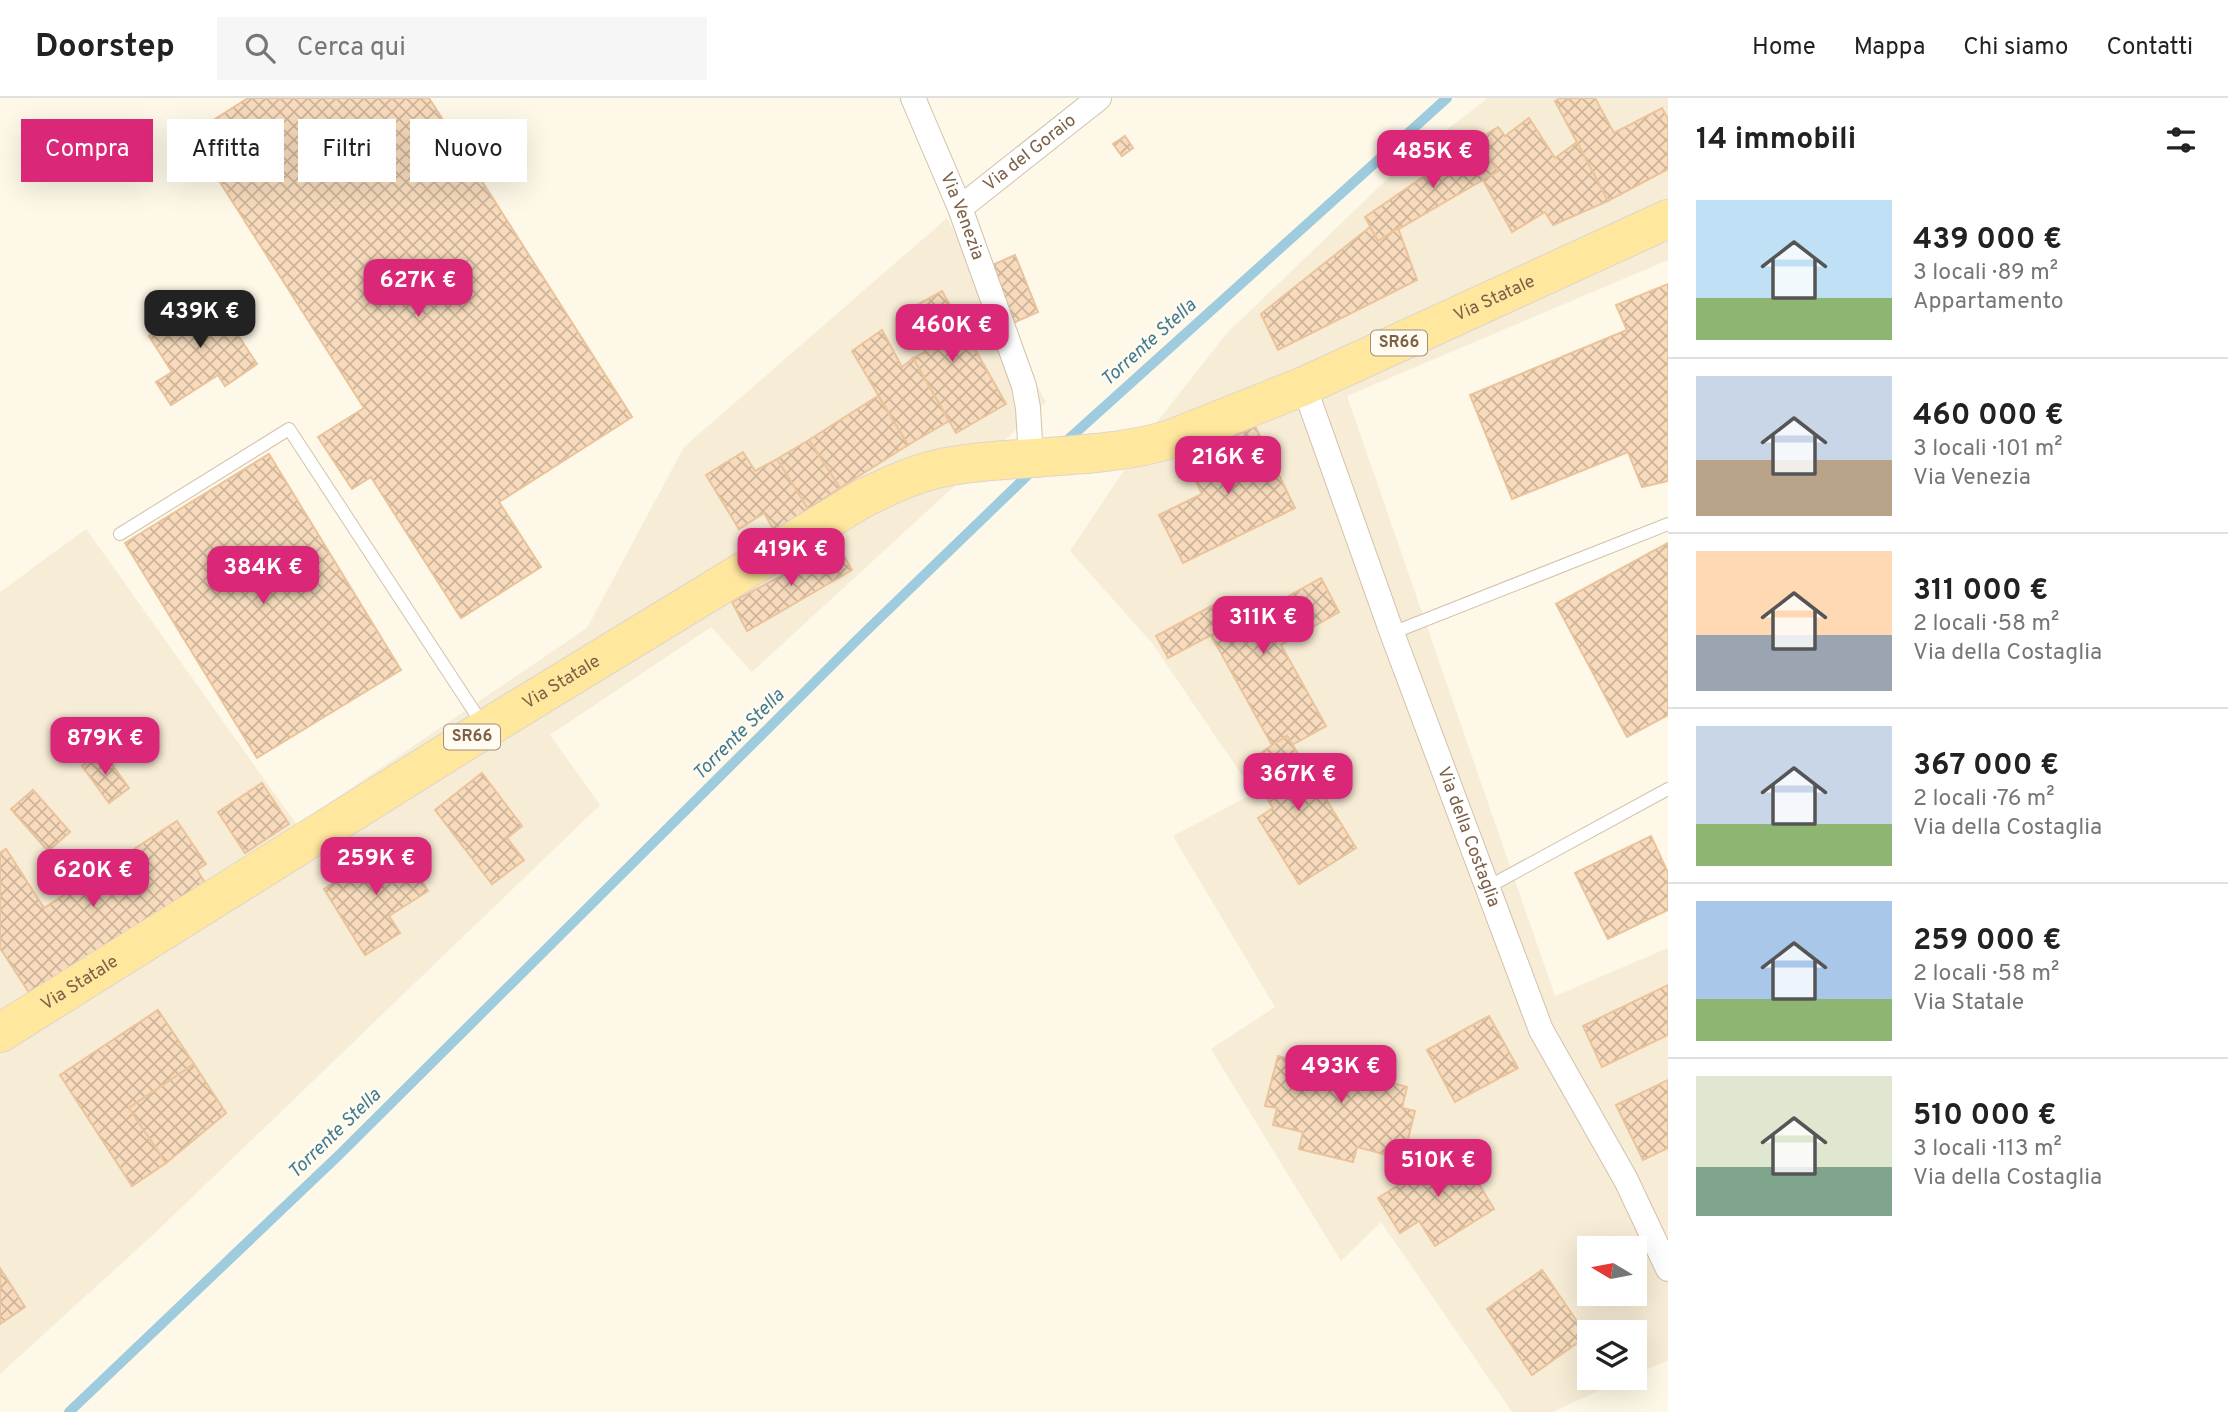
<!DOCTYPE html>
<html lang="it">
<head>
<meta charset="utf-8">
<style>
  body { margin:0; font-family:Overpass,sans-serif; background:#f6f6f6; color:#222; height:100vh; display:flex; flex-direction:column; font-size:26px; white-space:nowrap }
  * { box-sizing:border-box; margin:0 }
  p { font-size:23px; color:#767676 }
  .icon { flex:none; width:38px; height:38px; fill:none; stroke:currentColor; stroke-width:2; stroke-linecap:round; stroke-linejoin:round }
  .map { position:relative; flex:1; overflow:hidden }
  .sheet { display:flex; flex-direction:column; background:#fff; width:560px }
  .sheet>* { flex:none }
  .banner { position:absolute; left:21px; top:21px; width:665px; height:63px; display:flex; gap:14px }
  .needle { width:46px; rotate:280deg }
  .controls { position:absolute; left:1577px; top:1138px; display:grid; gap:14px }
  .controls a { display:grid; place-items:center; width:70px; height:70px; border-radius:0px; background:#fff; box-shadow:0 7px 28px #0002; font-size:35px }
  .price { position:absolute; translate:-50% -60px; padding:0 16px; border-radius:14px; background:#db2777; color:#fff; font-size:23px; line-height:46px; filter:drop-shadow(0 2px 4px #0008) }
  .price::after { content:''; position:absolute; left:50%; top:42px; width:21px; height:16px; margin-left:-10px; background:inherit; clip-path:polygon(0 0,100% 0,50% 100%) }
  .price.active { background:#222; color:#fff }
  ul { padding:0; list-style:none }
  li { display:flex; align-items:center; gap:21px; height:175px; padding:0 28px }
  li+li { border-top:2px solid #e0e0e0 }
  li span { display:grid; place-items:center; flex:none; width:196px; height:140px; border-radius:0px; color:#555 }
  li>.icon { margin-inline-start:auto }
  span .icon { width:84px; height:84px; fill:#fffc; stroke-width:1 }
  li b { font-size:30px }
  h2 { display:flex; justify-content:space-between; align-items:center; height:84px; padding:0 28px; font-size:30px }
  .chip { padding:0 24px; border-radius:0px; background:#fff; box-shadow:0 7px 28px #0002; font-size:24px; line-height:63px }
  .chip.active { background:#db2777; color:#fff }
  header { display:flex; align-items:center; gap:42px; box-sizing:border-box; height:98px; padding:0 35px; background:#fff; border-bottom:2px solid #e0e0e0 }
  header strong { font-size:33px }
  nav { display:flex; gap:38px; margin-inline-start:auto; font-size:24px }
  .search { width:490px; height:63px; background:#f6f6f6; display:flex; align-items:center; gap:18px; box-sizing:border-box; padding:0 24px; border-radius:0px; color:#767676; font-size:26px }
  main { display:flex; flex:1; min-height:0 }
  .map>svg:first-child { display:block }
</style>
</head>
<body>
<header>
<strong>Doorstep</strong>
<div class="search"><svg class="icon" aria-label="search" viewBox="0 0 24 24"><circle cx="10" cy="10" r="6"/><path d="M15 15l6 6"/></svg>Cerca qui</div>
<nav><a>Home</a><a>Mappa</a><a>Chi siamo</a><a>Contatti</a></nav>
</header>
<main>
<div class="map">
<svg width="1668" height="1314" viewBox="0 0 1668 1314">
  <defs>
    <pattern id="building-cross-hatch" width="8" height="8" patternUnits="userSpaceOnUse" patternTransform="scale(1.75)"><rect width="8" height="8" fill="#f7dbbc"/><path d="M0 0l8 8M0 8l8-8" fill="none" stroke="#cdb59b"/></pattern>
  </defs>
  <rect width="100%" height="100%" fill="#fef8e8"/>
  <!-- residential -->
  <g fill="#f7ecd5" fill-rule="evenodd">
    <path d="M1488 0H1668V162L1347 298 1555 898 1668 850V1262L1635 1277 1634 1234H1589V1279H1629L1552 1314H1512L1381 1124 1341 1163 1211 951 1275 909 1173 738 1254 695 1152 545 1070 453 1153 329 1227 235 1406 63ZM1589 1150H1634V1195H1589Z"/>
    <path d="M947 120 1046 304 752 574 711 529 550 637 600 707 156 1134 0 1276V494L86 431 297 727 587 530 684 349Z"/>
  </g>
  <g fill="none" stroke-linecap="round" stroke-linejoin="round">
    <!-- stream -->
    <g stroke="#9eccde" stroke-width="10">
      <path d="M1062 347 1447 0"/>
      <path d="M69 1314 339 1057 860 539 1032 373"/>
    </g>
  </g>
  <!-- building -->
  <g fill="url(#building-cross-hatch)" stroke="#ebc39b" stroke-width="2">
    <path d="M248 0H429L632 319 499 404 541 469 461 520 371 379 352 391 318 339 364 310 190 37Z"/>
    <path d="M1560 0H1595L1614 35 1662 10 1668 21V71L1608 103 1555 3Z"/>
    <path d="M1529 20 1555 60 1577 44 1608 103 1553 127 1545 114 1512 134 1483 82 1498 73 1477 42 1498 29 1505 38Z"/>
    <path d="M1125 38 1133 50 1122 58 1113 46Z"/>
    <path d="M1477 42 1498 73 1378 143 1365 119Z"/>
    <path d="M1370 129 1378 143 1398 130 1417 182 1278 252 1261 216Z"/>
    <path d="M1015 157 1038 214 1013 225 990 168Z"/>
    <path d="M1668 186V383L1642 389 1628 354 1512 401 1470 297 1627 232 1616 207Z"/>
    <path d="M942 193 1006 306 956 335 913 260 925 254 903 215Z"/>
    <path d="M211 196 257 266 225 288 218 277 171 307 156 284 172 274 149 238Z"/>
    <path d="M882 232 902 269 913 260 949 323 908 347 852 253Z"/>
    <path d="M878 298 908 347 840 390 809 342Z"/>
    <path d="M1255 328 1295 410 1183 465 1159 417 1202 396 1186 362Z"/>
    <path d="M809 342 840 390 808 411 777 361Z"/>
    <path d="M743 354 755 373 777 361 808 411 775 434 764 415 739 431 706 377Z"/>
    <path d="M269 356 401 572 257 660 125 445Z"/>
    <path d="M1668 445V617L1627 639 1556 506Z"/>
    <path d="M838 448 852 472 747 533 732 504Z"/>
    <path d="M1321 480 1339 514 1281 547 1326 628 1292 647 1287 638 1272 647 1211 537 1168 560 1156 538 1226 500 1240 525Z"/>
    <path d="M1287 638 1356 750 1299 786 1258 720 1273 710 1246 666 1272 647Z"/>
    <path d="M102 653 129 690 109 705 82 668Z"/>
    <path d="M482 675 522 728 507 740 524 762 492 786 435 712Z"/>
    <path d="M262 685 289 726 245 755 218 714Z"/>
    <path d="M33 692 70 734 48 753 11 711Z"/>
    <path d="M177 723 206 766 197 772 207 788 34 902 0 850V755L6 751 44 810Z"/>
    <path d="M1651 738 1668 775V812L1608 841 1575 775Z"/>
    <path d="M397 745 428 793 389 818 400 835 365 857 324 791Z"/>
    <path d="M1668 887V937L1602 969 1583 928Z"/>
    <path d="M158 912 194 966 129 1010 166 1065 132 1088 60 977Z"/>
    <path d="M1489 918 1518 970 1455 1004 1427 952Z"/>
    <path d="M1323 948 1390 965 1385 983 1407 989 1402 1010 1415 1013 1403 1061 1357 1049 1353 1064 1299 1051 1303 1034 1273 1027 1277 1010 1265 1008 1278 958 1317 969Z"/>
    <path d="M194 966 226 1015 166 1065 129 1010Z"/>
    <path d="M1668 982V1050L1643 1062 1616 1007Z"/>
    <path d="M1457 1050 1494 1111 1435 1148 1419 1123 1400 1135 1378 1100Z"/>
    <path d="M0 1170 25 1209 0 1226Z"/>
    <path d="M1542 1172 1587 1238 1532 1277 1487 1211Z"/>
  </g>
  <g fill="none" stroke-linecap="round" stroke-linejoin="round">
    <defs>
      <g id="lane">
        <path d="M120 436 289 331 483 627"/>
        <path d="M1392 535 1668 426"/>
        <path d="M1488 789 1668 691"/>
      </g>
      <g id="street">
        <path id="s1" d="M913 0 960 110 1024 288 1028 310 1031 360"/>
        <path id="s2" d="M960 110 1099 0"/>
        <path id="s3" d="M1304 288 1392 535 1541 932 1626 1082 1668 1171"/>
      </g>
      <g id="primary">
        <path id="s4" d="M0 935 485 631 862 401C892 386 924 371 958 367 1026 357 1106 361 1171 341L1304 288 1668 121"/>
      </g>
    </defs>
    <!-- lane casing -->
    <use href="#lane" stroke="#d3c1ab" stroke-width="14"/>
    <!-- street casing -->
    <use href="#street" stroke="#d3c1ab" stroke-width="26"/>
    <!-- primary casing -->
    <use href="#primary" stroke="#ddd6cf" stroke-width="40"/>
    <!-- lane -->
    <use href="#lane" stroke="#fff" stroke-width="12"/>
    <!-- street -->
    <use href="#street" stroke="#fff" stroke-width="24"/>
    <!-- primary -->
    <use href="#primary" stroke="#ffe79e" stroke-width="38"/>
  </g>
  <g text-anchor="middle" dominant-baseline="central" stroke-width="5" stroke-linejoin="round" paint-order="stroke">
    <!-- shield labels -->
    <g fill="#fffbf0" stroke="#a38f7a" stroke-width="2">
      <rect x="1371" y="232.5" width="56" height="25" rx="5"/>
      <rect x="444" y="626.5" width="56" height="25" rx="5"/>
    </g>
    <g font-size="16" font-weight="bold" fill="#7c6148">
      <text x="1399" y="245">SR66</text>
      <text x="472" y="639">SR66</text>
    </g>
    <!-- street labels -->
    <g font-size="18" fill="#7c6148" stroke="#fffbf0">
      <text stroke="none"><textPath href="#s2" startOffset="89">Via del Goraio</textPath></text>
      <text stroke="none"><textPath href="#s1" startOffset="128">Via Venezia</textPath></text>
      <text stroke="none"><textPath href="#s4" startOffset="1684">Via Statale</textPath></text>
      <text stroke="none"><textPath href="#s4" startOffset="662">Via Statale</textPath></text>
      <text stroke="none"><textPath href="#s3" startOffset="480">Via della Costaglia</textPath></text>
      <text stroke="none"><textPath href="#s4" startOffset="94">Via Statale</textPath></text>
    </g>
    <!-- water labels -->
    <g font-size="19" font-style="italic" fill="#3f7a91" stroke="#fffbf0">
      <text transform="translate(1149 245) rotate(-42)">Torrente Stella</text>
      <text transform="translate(739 637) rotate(-45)">Torrente Stella</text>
      <text transform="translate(335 1036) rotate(-44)">Torrente Stella</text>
    </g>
  </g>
</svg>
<div class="controls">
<a><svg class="needle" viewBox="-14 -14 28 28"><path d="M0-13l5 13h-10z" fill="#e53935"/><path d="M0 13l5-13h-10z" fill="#767676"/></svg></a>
<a><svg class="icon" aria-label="layers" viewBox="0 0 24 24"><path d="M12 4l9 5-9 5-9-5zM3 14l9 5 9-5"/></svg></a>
</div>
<b class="price" style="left:1433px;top:92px">485K €</b>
<b class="price" style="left:418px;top:221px">627K €</b>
<b class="price active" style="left:200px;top:252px">439K €</b>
<b class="price" style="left:952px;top:266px">460K €</b>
<b class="price" style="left:1228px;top:398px">216K €</b>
<b class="price" style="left:791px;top:490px">419K €</b>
<b class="price" style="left:263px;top:508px">384K €</b>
<b class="price" style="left:1263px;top:558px">311K €</b>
<b class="price" style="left:105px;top:679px">879K €</b>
<b class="price" style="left:1298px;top:715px">367K €</b>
<b class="price" style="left:376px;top:799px">259K €</b>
<b class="price" style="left:93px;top:811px">620K €</b>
<b class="price" style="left:1341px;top:1007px">493K €</b>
<b class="price" style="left:1438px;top:1101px">510K €</b>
<div class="banner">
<a class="chip active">Compra</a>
<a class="chip">Affitta</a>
<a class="chip">Filtri</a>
<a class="chip">Nuovo</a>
</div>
</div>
<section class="sheet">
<h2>14 immobili<svg class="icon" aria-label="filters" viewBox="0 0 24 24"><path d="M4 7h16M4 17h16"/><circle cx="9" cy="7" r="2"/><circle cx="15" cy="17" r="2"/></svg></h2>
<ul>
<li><span style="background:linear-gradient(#bfe0f5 70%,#8fb573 0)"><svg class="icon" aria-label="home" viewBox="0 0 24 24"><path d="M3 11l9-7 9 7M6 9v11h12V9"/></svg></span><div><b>439 000 €</b><p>3 locali · 89 m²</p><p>Appartamento</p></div></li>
<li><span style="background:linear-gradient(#c9d6e8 60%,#b9a48a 0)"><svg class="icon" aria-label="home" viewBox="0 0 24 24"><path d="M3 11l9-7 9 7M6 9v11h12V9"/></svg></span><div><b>460 000 €</b><p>3 locali · 101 m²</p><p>Via Venezia</p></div></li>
<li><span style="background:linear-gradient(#ffd9b3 60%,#9aa5b1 0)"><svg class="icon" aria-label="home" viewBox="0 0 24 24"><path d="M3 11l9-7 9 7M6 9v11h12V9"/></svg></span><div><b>311 000 €</b><p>2 locali · 58 m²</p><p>Via della Costaglia</p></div></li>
<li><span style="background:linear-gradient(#c9d6e8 70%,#8fb573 0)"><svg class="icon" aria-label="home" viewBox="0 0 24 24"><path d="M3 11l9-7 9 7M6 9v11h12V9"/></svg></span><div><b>367 000 €</b><p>2 locali · 76 m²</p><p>Via della Costaglia</p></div></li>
<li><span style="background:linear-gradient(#a9c7e8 70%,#8fb573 0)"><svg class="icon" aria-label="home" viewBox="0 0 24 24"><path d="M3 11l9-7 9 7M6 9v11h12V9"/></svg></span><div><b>259 000 €</b><p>2 locali · 58 m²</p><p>Via Statale</p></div></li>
<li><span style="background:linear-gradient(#dfe7d0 65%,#7fa58c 0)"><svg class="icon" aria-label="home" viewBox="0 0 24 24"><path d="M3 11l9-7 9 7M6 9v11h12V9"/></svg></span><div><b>510 000 €</b><p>3 locali · 113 m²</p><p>Via della Costaglia</p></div></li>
</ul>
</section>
</main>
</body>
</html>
